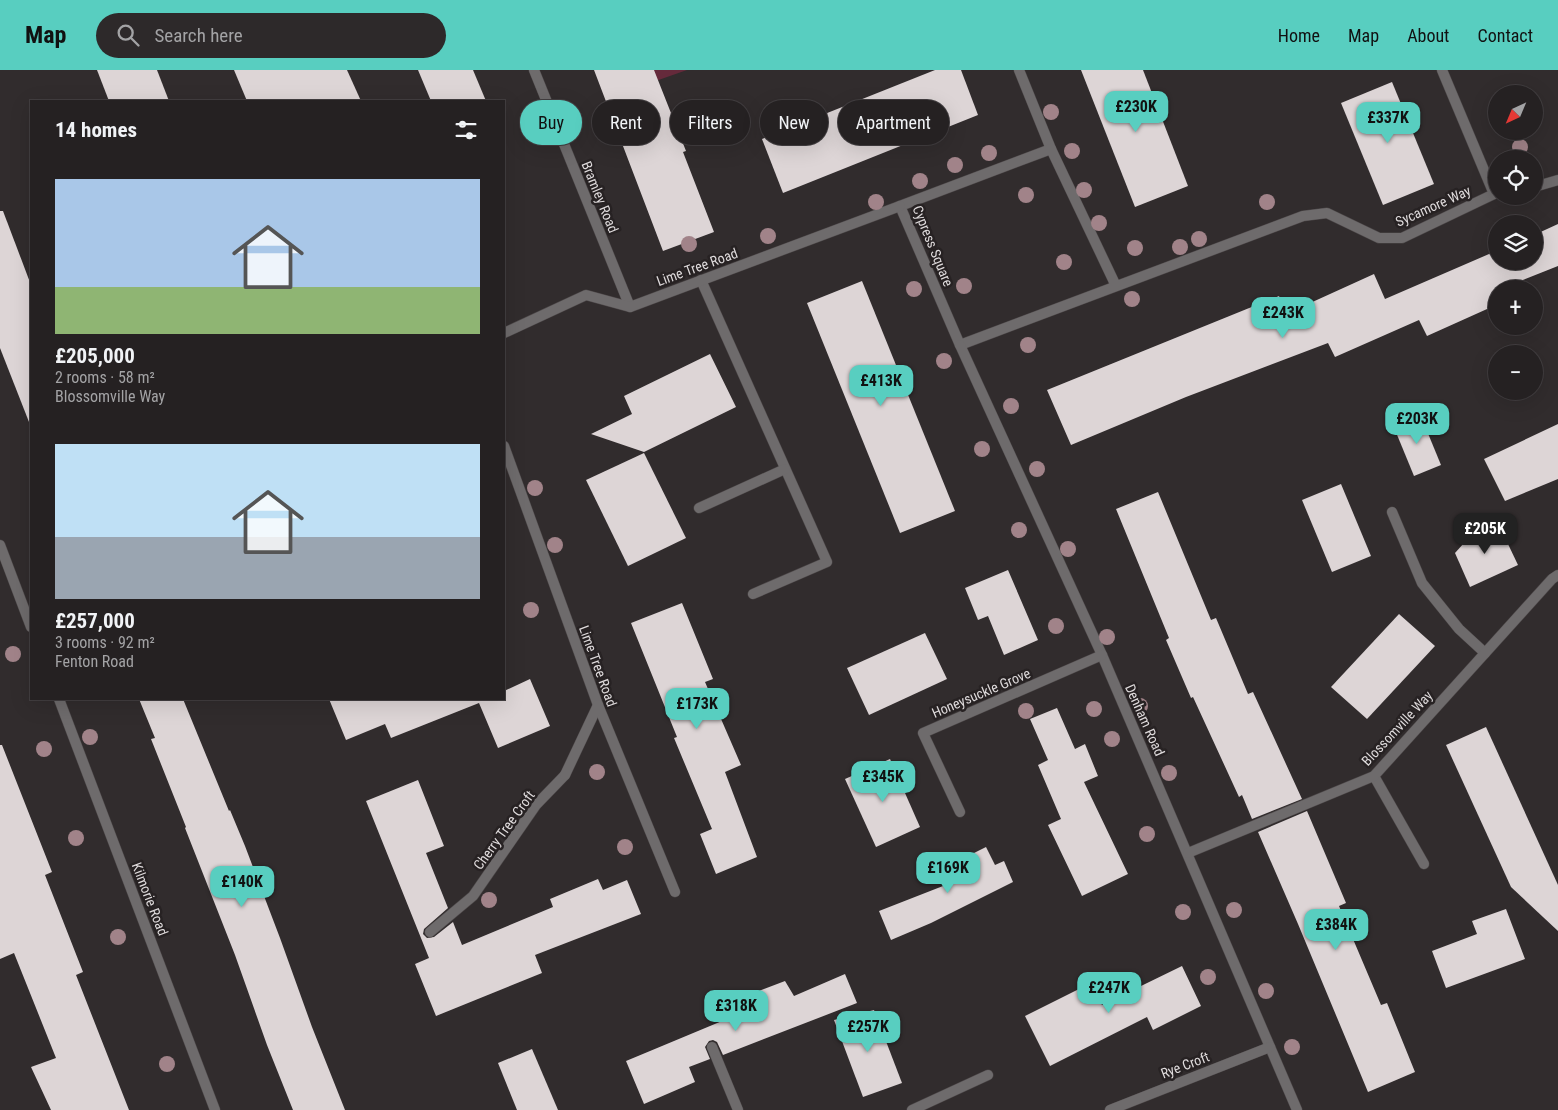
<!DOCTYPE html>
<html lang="en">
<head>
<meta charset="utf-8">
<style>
  body { margin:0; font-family:"Roboto Condensed",sans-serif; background:#2d292a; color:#f1f3f6; height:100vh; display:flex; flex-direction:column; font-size:19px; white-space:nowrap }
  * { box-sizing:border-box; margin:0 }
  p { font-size:16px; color:#a3a3a5 }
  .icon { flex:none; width:28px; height:28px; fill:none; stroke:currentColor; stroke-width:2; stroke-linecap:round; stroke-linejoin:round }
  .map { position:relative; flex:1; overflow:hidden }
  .drawer { position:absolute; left:30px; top:30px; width:475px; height:600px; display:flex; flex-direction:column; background:#252122; border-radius:0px; box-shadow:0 5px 20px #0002,0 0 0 1px #423e40 }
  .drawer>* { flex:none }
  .hud { position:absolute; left:520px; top:30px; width:475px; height:45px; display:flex; gap:10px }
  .needle { width:32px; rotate:224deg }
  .buttons { position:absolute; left:1488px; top:15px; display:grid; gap:10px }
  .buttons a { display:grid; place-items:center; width:55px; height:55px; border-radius:50%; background:#252122; box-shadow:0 5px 20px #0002,0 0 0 1px #423e40; font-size:25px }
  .price { position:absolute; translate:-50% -42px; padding:0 11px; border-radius:10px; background:#58cec0; color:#111; font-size:16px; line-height:32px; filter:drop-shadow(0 1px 2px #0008) }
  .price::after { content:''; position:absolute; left:50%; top:30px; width:15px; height:11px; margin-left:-8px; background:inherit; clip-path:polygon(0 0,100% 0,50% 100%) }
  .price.on { background:#222; color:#fff }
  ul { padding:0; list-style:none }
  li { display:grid; align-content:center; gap:10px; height:265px; padding:0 25px }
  li span { display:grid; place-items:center; height:155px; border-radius:0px; color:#555 }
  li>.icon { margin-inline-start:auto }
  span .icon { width:90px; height:90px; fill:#fffc; stroke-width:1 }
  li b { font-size:21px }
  h2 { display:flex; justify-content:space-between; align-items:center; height:60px; padding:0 25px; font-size:21px }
  .chip { padding:0 18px; border-radius:22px; background:#252122; box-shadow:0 5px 20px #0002,0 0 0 1px #423e40; font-size:18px; line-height:45px }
  .chip.on { background:#58cec0; color:#111 }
  header { display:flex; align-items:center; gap:30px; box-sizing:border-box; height:70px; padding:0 25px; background:#58cec0; color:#111 }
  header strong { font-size:24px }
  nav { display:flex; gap:28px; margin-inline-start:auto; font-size:18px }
  .search { width:350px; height:45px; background:#2d292a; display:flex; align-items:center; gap:12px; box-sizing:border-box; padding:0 18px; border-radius:28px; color:#a3a3a5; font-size:19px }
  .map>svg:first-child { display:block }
</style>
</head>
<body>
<header>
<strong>Map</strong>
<div class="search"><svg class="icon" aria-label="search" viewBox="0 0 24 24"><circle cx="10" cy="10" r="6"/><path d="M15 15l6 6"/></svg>Search here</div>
<nav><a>Home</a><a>Map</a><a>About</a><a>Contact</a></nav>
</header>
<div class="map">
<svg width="1558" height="1040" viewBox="0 0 1558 1040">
  <rect width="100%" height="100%" fill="#312c2d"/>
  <!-- green -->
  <path fill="#652a3b" d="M605 0H687L650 13Z"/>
  <!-- building -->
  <g fill="#ddd5d6">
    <path d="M97 0H157L169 31H109Z"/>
    <path d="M234 0H347L361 31H247Z"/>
    <path d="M418 0H473L486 31H431Z"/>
    <path d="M594 0H654L686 81 683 82 714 162 663 181Z"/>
    <path d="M935 0H961L978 45 783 123 762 69Z"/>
    <path d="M1081 0H1143L1188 116 1135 137Z"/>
    <path d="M1392 12 1434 114 1383 135 1341 33Z"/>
    <path d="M0 141H3L31 215V352H29L0 278Z"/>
    <path d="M1558 154V196L1500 219H1496V235L1427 266 1419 250 1335 287 1328 273 1186 327 1071 375 1047 320 1279 226 1286 244 1374 204 1385 229 1496 181V191H1534V165Z"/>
    <path d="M862 211 955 441 900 463 807 233Z"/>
    <path d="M710 284 736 337 644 382 591 364 632 344 624 326Z"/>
    <path d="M1420 344 1441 395 1414 406 1393 355Z"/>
    <path d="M1558 354V409L1505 431 1484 389Z"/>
    <path d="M644 383 686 468 628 496 586 410Z"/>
    <path d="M1341 414 1371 486 1332 502 1302 430Z"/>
    <path d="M1158 422 1211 550 1216 548 1248 624 1253 622 1302 729 1252 749 1242 725 1239 727 1193 627 1191 628 1166 570 1169 568 1116 439Z"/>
    <path d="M1497 451 1518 495 1470 517 1455 483 1474 462Z"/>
    <path d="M1008 500 1038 570 1004 585 988 546 978 550 965 518Z"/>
    <path d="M682 533 713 609 705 612 741 695 725 702 757 787 716 804 700 764 712 759 674 668 677 667 631 553Z"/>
    <path d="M1399 544 1435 576 1367 649 1331 617Z"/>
    <path d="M925 563 947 609 869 645 847 598Z"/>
    <path d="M530 609 550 656 498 678 479 633 391 668 385 654 346 670 329 629H504V621Z"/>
    <path d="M139 629H183L229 741 230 740 245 776 280 868 312 957 345 1040H293L267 975 235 885 185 758 186 757 151 669 155 668Z"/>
    <path d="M1057 638 1075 679 1085 674 1098 706 1084 712 1128 804 1082 826 1048 755 1061 749 1038 695 1048 690 1030 649Z"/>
    <path d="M1486 657 1558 815V861L1511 817 1446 675Z"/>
    <path d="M0 675H2L52 802 45 805 83 902 76 905 129 1040H51L31 997 56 988 14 883 0 889Z"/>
    <path d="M890 689 920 757 876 777 845 709Z"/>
    <path d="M418 710 444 776 426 783 448 838 424 859 423 864 427 868 434 867 453 852 462 875 553 837 550 829 598 809 603 820 627 810 641 844 535 885 542 903 436 946 415 894 429 888 366 731Z"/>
    <path d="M1307 741 1346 833 1339 836 1381 935 1387 933 1415 1002 1368 1022 1298 854 1258 762Z"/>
    <path d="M986 777 995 795 1004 791 1013 812 931 853 891 870 879 841 943 816 936 802Z"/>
    <path d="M1506 839 1525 889 1446 918 1432 881 1477 864 1472 851Z"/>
    <path d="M1182 896 1201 936 1153 960 1147 947 1050 996 1025 946 1091 913 1102 935Z"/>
    <path d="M845 904 857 933 723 985 717 972 713 970 709 971 705 977 710 989 689 997 695 1012 644 1034 626 991 722 951 716 937 785 911 794 926Z"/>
    <path d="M874 940 902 1013 863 1027 834 950Z"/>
    <path d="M532 979 558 1040H517L498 993Z"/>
  </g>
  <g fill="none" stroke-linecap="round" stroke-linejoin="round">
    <defs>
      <g id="lane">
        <path d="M1534 117 1558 110"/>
        <path d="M701 210 827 492 753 524"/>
        <path d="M699 438 785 399"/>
        <path d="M430 862 473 826 536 735 565 705"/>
        <path d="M912 1040 988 1005"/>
      </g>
      <g id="street">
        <path d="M534 0 630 237"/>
        <path d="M1019 0 1051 79"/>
        <path d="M1116 216 1051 79 900 136 960 275 1303 146 1327 143 1379 168H1402L1494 124 1442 0"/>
        <path d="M504 263 586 225 630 237 900 136"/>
        <path d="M960 275 1102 585 1297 1040"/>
        <path d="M504 376 598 635 675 822"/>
        <path d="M1392 442 1422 513 1459 559 1485 583"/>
        <path d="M0 475 31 557"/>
        <path d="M59 629 215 1040"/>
        <path d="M565 705 598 635"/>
        <path d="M1374 706 1424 794"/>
        <path d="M960 742 923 663 1102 585"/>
        <path d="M1188 783 1374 706 1552 509 1558 505"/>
        <path d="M712 977 738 1040"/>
        <path d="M1110 1040 1270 977"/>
      </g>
    </defs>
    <!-- lane casing -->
    <use href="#lane" stroke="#4d4849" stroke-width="11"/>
    <!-- street casing -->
    <use href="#street" stroke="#4d4849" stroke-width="11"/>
    <!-- lane -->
    <use href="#lane" stroke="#6e6b6c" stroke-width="10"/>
    <!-- street -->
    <use href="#street" stroke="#6e6b6c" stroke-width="10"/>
  </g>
  <!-- trees -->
  <g fill="#a18389">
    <circle cx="1051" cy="42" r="8"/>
    <circle cx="1520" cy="77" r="8"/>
    <circle cx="1072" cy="81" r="8"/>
    <circle cx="989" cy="83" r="8"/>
    <circle cx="955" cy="95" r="8"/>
    <circle cx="920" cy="111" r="8"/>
    <circle cx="1084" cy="120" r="8"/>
    <circle cx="1026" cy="125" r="8"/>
    <circle cx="876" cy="132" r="8"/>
    <circle cx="1267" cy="132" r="8"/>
    <circle cx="1099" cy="153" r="8"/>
    <circle cx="768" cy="166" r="8"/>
    <circle cx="1199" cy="169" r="8"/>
    <circle cx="689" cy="174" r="8"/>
    <circle cx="1180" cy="177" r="8"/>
    <circle cx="1135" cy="178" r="8"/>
    <circle cx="1064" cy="192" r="8"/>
    <circle cx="964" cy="216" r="8"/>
    <circle cx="914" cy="219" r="8"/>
    <circle cx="1132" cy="229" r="8"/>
    <circle cx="1028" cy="275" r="8"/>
    <circle cx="944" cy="291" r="8"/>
    <circle cx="1011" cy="336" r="8"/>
    <circle cx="982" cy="379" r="8"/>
    <circle cx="1037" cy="399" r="8"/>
    <circle cx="535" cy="418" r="8"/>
    <circle cx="1019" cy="460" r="8"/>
    <circle cx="555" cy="475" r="8"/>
    <circle cx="1068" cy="479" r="8"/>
    <circle cx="531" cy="540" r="8"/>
    <circle cx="1056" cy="556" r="8"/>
    <circle cx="1107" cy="567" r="8"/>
    <circle cx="13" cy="584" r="8"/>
    <circle cx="1140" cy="636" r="8"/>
    <circle cx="1094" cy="639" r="8"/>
    <circle cx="1026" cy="641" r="8"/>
    <circle cx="90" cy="667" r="8"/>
    <circle cx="1112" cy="669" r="8"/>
    <circle cx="44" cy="679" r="8"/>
    <circle cx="597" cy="702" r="8"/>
    <circle cx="1169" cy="703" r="8"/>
    <circle cx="1147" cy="764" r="8"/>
    <circle cx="76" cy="768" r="8"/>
    <circle cx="625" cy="777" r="8"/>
    <circle cx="489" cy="830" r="8"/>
    <circle cx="1234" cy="840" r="8"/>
    <circle cx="1183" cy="842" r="8"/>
    <circle cx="118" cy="867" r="8"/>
    <circle cx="1208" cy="907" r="8"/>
    <circle cx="1266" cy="921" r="8"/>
    <circle cx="1292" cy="977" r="8"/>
    <circle cx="167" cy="994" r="8"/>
  </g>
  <g text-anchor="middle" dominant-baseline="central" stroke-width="5" stroke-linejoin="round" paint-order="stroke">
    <!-- street labels -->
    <g font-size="14" fill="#dfdbdc" stroke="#272223">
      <text transform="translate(600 127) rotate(68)">Bramley Road</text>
      <text transform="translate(1433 136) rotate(-24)">Sycamore Way</text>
      <text transform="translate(933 176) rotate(68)">Cypress Square</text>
      <text transform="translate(697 197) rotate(-20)">Lime Tree Road</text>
      <text transform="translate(598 596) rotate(70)">Lime Tree Road</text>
      <text transform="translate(981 623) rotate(-23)">Honeysuckle Grove</text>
      <text transform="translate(1145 650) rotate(66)">Denham Road</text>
      <text transform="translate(1397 658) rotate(-47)">Blossomville Way</text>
      <text transform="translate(504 760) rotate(-54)">Cherry Tree Croft</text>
      <text transform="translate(150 829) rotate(69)">Kilmorie Road</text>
      <text transform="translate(1185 995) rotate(-21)">Rye Croft</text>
    </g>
  </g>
</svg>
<div class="buttons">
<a><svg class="needle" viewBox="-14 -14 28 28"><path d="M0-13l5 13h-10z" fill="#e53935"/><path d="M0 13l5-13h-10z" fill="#a3a3a5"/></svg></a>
<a><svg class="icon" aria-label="locate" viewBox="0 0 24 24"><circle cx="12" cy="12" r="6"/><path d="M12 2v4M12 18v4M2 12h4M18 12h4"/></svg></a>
<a><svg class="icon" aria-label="layers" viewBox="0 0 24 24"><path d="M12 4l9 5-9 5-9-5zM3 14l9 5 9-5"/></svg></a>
<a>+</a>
<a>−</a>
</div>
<b class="price" style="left:1136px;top:63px">£230K</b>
<b class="price" style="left:1388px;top:74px">£337K</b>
<b class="price" style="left:1283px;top:269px">£243K</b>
<b class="price" style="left:881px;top:337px">£413K</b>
<b class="price" style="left:1417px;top:375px">£203K</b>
<b class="price on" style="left:1485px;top:485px">£205K</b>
<b class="price" style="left:697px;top:660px">£173K</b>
<b class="price" style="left:883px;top:733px">£345K</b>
<b class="price" style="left:948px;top:824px">£169K</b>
<b class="price" style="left:242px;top:838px">£140K</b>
<b class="price" style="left:1336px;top:881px">£384K</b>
<b class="price" style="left:1109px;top:944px">£247K</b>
<b class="price" style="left:736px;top:962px">£318K</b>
<b class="price" style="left:868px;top:983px">£257K</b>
<div class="hud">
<a class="chip on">Buy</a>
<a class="chip">Rent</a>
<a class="chip">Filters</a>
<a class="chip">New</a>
<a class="chip">Apartment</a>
</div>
<section class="drawer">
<h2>14 homes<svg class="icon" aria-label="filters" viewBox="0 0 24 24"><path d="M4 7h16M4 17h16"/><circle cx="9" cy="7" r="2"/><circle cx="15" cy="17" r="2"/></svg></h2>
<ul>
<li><span style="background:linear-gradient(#a9c7e8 70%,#8fb573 0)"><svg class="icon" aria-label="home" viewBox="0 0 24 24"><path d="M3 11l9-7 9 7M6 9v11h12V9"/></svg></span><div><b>£205,000</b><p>2 rooms · 58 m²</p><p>Blossomville Way</p></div></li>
<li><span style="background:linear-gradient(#bfe0f5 60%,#9aa5b1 0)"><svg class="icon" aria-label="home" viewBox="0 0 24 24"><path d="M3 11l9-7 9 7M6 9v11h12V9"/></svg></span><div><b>£257,000</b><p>3 rooms · 92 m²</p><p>Fenton Road</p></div></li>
</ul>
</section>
</div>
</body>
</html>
